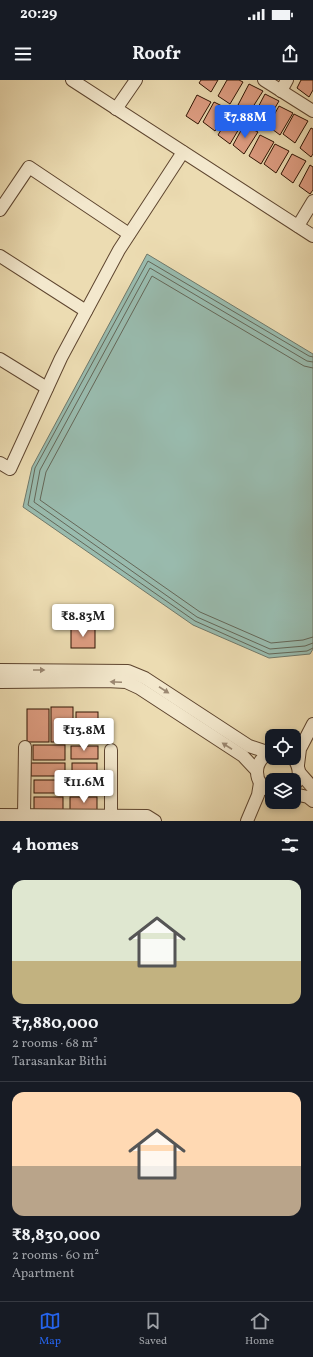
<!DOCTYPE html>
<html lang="en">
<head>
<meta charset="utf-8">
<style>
  body { margin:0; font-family:Vollkorn,serif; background:#242831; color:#f1f3f6; height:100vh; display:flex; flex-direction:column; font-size:15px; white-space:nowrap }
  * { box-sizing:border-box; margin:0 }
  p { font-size:13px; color:#9ea1a6 }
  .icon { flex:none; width:22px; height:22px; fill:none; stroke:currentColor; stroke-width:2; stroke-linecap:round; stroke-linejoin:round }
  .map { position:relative; height:741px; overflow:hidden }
  .sheet { display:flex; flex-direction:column; background:#171b24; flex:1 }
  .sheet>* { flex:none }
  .controls { position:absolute; left:265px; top:649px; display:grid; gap:8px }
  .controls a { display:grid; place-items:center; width:36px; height:36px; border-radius:8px; background:#171b24; box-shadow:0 2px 6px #0003; font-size:20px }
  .price { position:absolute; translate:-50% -34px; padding:0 9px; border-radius:4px; background:#fff; color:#222; font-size:13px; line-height:26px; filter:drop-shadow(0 1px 2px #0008) }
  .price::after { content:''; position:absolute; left:50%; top:24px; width:12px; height:9px; margin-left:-6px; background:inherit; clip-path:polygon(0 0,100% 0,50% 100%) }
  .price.current { background:#2563eb; color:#fff }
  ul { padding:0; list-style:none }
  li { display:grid; align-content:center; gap:8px; height:212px; padding:0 12px }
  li+li { border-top:1px solid #363941 }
  li span { display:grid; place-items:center; height:124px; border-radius:12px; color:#555 }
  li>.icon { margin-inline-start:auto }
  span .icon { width:72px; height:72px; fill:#fffc; stroke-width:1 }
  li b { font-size:17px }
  h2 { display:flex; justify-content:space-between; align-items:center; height:48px; padding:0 12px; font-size:17px }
  .status { display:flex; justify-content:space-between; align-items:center; height:28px; padding:0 20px; background:#171b24; direction:ltr }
  .status svg { height:11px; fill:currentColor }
  header { display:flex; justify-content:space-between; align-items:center; height:52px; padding:0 12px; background:#171b24; font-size:18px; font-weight:700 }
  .dock { display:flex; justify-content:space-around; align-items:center; height:56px; border-top:1px solid #363941; background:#171b24; font-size:11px; color:#9ea1a6 }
  .dock a { display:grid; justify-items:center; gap:2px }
  .dock .current { color:#2563eb }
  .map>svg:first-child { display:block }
</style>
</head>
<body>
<div class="status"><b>20:29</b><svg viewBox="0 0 49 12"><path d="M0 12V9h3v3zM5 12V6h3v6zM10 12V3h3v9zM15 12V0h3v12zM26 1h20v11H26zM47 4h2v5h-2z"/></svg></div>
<header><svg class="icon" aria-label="menu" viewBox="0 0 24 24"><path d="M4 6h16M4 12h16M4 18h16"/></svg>Roofr<svg class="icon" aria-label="share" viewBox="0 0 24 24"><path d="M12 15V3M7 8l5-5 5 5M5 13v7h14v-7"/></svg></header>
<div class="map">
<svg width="313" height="741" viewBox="0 0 313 741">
  <rect width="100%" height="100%" fill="#ecdcb2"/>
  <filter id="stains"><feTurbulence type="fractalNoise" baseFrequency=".005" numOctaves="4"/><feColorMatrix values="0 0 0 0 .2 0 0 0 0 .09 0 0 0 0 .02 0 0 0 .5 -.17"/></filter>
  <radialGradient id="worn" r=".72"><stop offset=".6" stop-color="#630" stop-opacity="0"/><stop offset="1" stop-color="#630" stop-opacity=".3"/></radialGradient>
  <!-- water -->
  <path fill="#99bbae" stroke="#6f786a" d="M147 174 313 274V569L310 574 269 578 193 545 23 427 32 387Z"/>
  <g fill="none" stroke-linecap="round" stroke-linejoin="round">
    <!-- shore -->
    <g stroke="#646758" stroke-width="1">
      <path d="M313 277 309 276 148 181 35 388 28 425 195 541 269 574 307 571 313 568"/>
      <path d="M313 282 307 281 150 188 40 390 34 422 197 537 270 569 305 566 313 563"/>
      <path d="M313 288 304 286 152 196 46 392 40 420 200 532 271 563 303 560 313 557"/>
    </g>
  </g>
  <!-- building -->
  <g fill="#df9e83" stroke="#2f1303">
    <path d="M201 0H218L211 12 199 3Z"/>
    <path d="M227 0H239L243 2 230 24 218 16Z"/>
    <path d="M301 0H313V10L309 17 297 8Z"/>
    <path d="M249 4 263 11 249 33 238 25Z"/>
    <path d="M265 14 279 21 266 43 254 35Z"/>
    <path d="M197 15 211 22 198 44 186 36Z"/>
    <path d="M214 22 228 29 215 51 203 42Z"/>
    <path d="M279 26 293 33 280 55 268 46Z"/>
    <path d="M294 34 308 41 295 63 283 54Z"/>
    <path d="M230 35 243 42 230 64 218 55Z"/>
    <path d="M244 45 258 52 244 74 233 65Z"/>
    <path d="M311 48 313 49V74L311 77 300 68Z"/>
    <path d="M260 55 274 62 261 84 249 76Z"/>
    <path d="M275 64 289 71 276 93 264 84Z"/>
    <path d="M292 74 306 81 293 103 281 94Z"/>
    <path d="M310 85 313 87V110L310 114 299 106Z"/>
    <rect x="71" y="547" width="24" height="21"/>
    <rect x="51" y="627" width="22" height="35"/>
    <rect x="27" y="629" width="22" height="33"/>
    <rect x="76" y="632" width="22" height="30"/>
    <rect x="33" y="665" width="32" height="15"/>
    <rect x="71" y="666" width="27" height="13"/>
    <rect x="31" y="683" width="34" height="13"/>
    <rect x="72" y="683" width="25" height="13"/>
    <rect x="74" y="699" width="23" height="14"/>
    <rect x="34" y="700" width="31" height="13"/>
    <rect x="34" y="717" width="29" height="13"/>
    <rect x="70" y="717" width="27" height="13"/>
  </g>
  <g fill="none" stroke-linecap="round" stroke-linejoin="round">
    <defs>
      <g id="street">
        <path d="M72 0 313 156"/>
        <path d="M264 0 313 31"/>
        <path d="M281 11 287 0"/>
        <path d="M116 29 136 0"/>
        <path d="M0 130 29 87 129 154"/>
        <path d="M298 146 313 121"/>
        <path d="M0 176 86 231"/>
        <path d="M0 279 47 308"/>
        <path d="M0 383 10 389 61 278 119 170 183 72"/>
        <path d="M0 590 128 591 145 598 249 666 270 673"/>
        <path d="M0 602 106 601 126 602 139 608 243 676 257 691"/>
        <path d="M111 670V736"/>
        <path d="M272 672C252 680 252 704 272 712"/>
        <path d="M298 685 300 669 313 644"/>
        <path d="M299 692 313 708"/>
        <path d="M294 706C301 697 300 688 294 679"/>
        <path d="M294 714 308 717 313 721"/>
        <path d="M0 735 147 736 155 741"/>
        <path d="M24 735 25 667"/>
        <path d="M247 741 258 715 260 703"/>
      </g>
    </defs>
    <!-- street casing -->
    <use href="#street" stroke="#5e452f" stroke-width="14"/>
    <!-- street -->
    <use href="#street" stroke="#f3e8cd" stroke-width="12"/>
  </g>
  <!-- one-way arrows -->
  <defs><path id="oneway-solid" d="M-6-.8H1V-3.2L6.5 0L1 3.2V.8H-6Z"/></defs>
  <g fill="#9b8872">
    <use href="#oneway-solid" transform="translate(39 590)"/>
    <use href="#oneway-solid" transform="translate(116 602) rotate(-177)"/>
    <use href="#oneway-solid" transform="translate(164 610) rotate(33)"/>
    <use href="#oneway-solid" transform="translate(227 666) rotate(-147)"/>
  </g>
  <rect width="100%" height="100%" filter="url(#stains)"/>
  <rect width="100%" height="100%" fill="url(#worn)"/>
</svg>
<div class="controls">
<a><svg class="icon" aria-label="locate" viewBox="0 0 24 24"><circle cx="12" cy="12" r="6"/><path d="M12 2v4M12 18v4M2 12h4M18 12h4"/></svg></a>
<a><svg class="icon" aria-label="layers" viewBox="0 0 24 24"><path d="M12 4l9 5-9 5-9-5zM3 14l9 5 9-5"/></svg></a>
</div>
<b class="price current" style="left:245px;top:59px">₹7.88M</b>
<b class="price" style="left:83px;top:558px">₹8.83M</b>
<b class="price" style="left:84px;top:672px">₹13.8M</b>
<b class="price" style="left:84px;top:724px">₹11.6M</b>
</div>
<section class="sheet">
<h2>4 homes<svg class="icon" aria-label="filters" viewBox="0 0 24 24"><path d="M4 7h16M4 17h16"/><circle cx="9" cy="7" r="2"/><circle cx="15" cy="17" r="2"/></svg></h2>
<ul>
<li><span style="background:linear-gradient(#dfe7d0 65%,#c2b280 0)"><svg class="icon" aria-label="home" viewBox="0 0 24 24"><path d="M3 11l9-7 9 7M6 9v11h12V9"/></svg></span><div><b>₹7,880,000</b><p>2 rooms · 68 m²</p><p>Tarasankar Bithi</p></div></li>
<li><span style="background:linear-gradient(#ffd9b3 60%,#b9a48a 0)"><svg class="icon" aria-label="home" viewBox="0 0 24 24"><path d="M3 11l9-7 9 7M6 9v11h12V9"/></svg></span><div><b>₹8,830,000</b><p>2 rooms · 60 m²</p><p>Apartment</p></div></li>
</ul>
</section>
<nav class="dock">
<a class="current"><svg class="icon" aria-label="map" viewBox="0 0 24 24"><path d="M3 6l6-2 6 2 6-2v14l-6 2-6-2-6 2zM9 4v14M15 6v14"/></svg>Map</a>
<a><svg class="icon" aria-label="saved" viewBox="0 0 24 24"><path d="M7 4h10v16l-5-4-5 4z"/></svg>Saved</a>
<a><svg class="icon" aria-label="home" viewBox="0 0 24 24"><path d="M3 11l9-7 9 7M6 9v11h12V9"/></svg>Home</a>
</nav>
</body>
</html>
